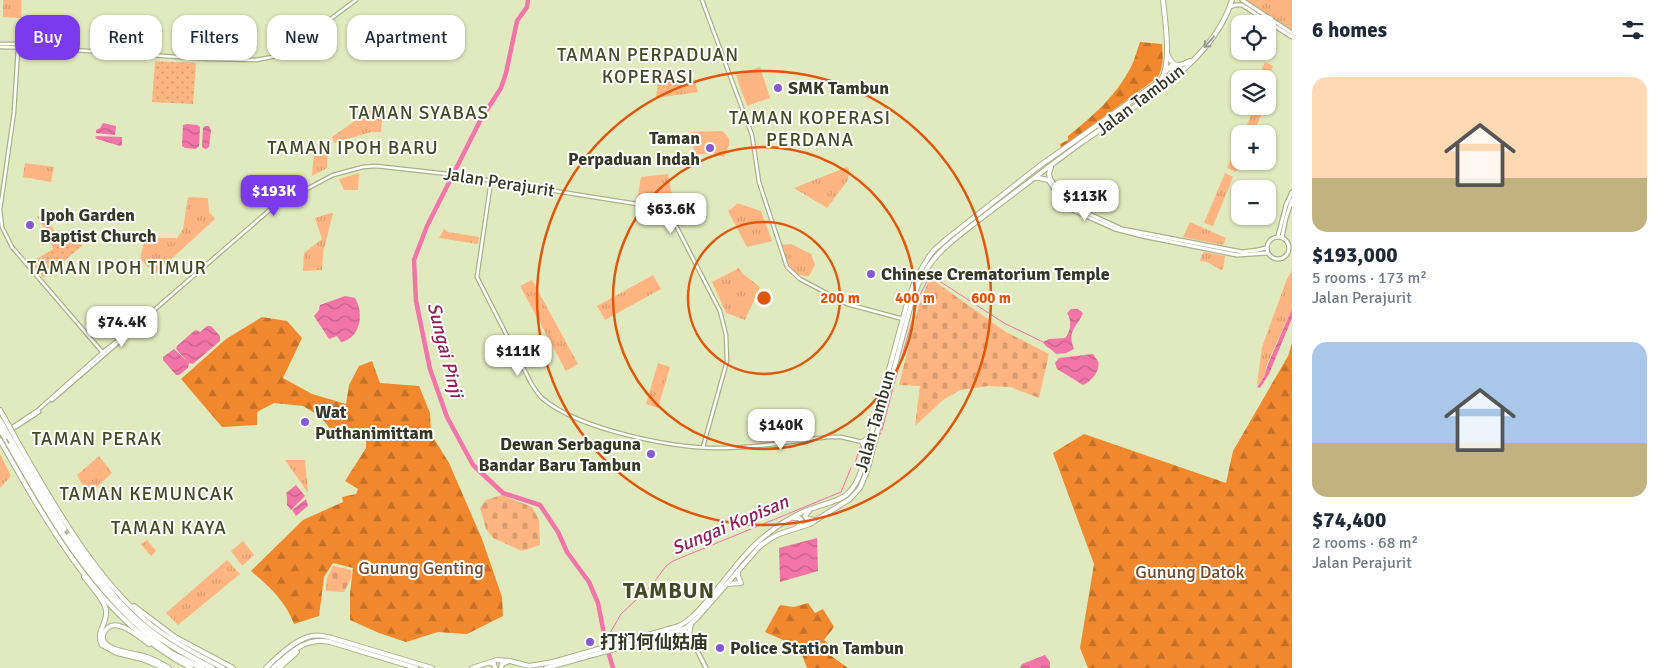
<!DOCTYPE html>
<html lang="en">
<head>
<meta charset="utf-8">
<style>
  body { margin:0; font-family:Signika,"Noto Sans SC",sans-serif; background:#f2f2f3; color:#1f2937; height:100vh; display:flex; flex-direction:column; font-size:19px; white-space:nowrap }
  * { box-sizing:border-box; margin:0 }
  p { font-size:16px; color:#747a83 }
  .icon { flex:none; width:28px; height:28px; fill:none; stroke:currentColor; stroke-width:2; stroke-linecap:round; stroke-linejoin:round }
  .map { position:relative; flex:1; overflow:hidden }
  .sheet { display:flex; flex-direction:column; background:#fff; width:375px }
  .sheet>* { flex:none }
  .hud { position:absolute; left:15px; top:15px; width:475px; height:45px; display:flex; gap:10px }
  .buttons { position:absolute; left:1231px; top:15px; display:grid; gap:10px }
  .buttons a { display:grid; place-items:center; width:45px; height:45px; border-radius:10px; background:#fff; box-shadow:0 1px 4px #0004; font-size:25px }
  .price { position:absolute; translate:-50% -42px; padding:0 11px; border-radius:10px; background:#fff; color:#222; font-size:16px; line-height:32px; filter:drop-shadow(0 1px 2px #0008) }
  .price::after { content:''; position:absolute; left:50%; top:30px; width:15px; height:11px; margin-left:-8px; background:inherit; clip-path:polygon(0 0,100% 0,50% 100%) }
  .price.on { background:#7c3aed; color:#fff }
  ul { padding:0; list-style:none }
  li { display:grid; align-content:center; gap:10px; height:265px; padding:0 20px }
  li span { display:grid; place-items:center; height:155px; border-radius:15px; color:#555 }
  li>.icon { margin-inline-start:auto }
  span .icon { width:90px; height:90px; fill:#fffc; stroke-width:1 }
  li b { font-size:21px }
  h2 { display:flex; justify-content:space-between; align-items:center; height:60px; padding:0 20px; font-size:21px }
  .tag { padding:0 18px; border-radius:15px; background:#fff; box-shadow:0 1px 4px #0004; font-size:18px; line-height:45px }
  .tag.on { background:#7c3aed; color:#fff }
  main { display:flex; flex:1; min-height:0 }
  .map>svg:first-child { display:block }
</style>
</head>
<body>
<main>
<div class="map">
<svg width="1292" height="668" viewBox="0 0 1292 668">
  <defs>
    <pattern id="grass-dots" width="8" height="8" patternUnits="userSpaceOnUse" patternTransform="scale(1.25)"><rect width="8" height="8" fill="#feb581"/><path d="M2 2h.1M6 6h.1" fill="none" stroke="#da9c6f" stroke-width="1.8" stroke-linecap="round"/></pattern>
    <pattern id="forest-firs" width="22" height="20" patternUnits="userSpaceOnUse" patternTransform="scale(1.25)"><rect width="22" height="20" fill="#f1882d"/><path d="M5 1l3.5 6h-7zM16 11l3.5 6h-7z" fill="#c47026"/></pattern>
    <pattern id="cemetery-stones" width="16" height="16" patternUnits="userSpaceOnUse" patternTransform="scale(1.25)"><rect width="16" height="16" fill="#feb581"/><path d="M2 7V4a2 2 0 0 1 4 0v3zM10 15v-3a2 2 0 0 1 4 0v3z" fill="#da9c6f"/></pattern>
    <pattern id="park-tufts" width="24" height="20" patternUnits="userSpaceOnUse" patternTransform="scale(1.25)"><rect width="24" height="20" fill="#feb581"/><path d="M3 7l-1-3M5 7V3M7 7l1-3M15 17l-1-3M17 17v-4M19 17l1-3" fill="none" stroke="#da9c6f"/></pattern>
    <pattern id="water-waves" width="16" height="10" patternUnits="userSpaceOnUse" patternTransform="scale(1.25)"><rect width="16" height="10" fill="#f175a7"/><path d="M0 5q4-4 8 0t8 0" fill="none" stroke="#c46188"/></pattern>
  </defs>
  <rect width="100%" height="100%" fill="#e1e9be"/>
  <!-- grass -->
  <g fill="url(#grass-dots)">
    <path d="M155 61 196 63 193 104 152 102Z"/>
    <path d="M37 216 50 219 55 235 83 245 44 278 30 263 53 249 50 240 53 237 41 224Z"/>
  </g>
  <!-- forest -->
  <g fill="url(#forest-firs)">
    <path d="M1140 42 1162 44C1163 57 1164 67 1157 78L1061 148 1060 144 1068 140V136C1093 116 1116 96 1131 67 1135 59 1137 50 1140 42Z"/>
    <path d="M262 317 287 321 302 338 283 378 312 394 346 404 349 385 359 366 372 361 380 383 419 386 430 413 431 434 449 463 482 539 502 597 503 616 467 634 438 632 406 642 379 633 350 620V594L353 568 333 563 324 577 319 616 294 624C286 602 269 586 251 571L303 520 343 502 342 497 356 494 358 489 345 481 366 448V434L351 428 334 434 321 417 303 406 274 403 257 412V425L222 427 181 379 226 339Z"/>
    <path d="M1292 343V668H1088L1080 648 1094 564 1053 453 1084 434 1226 483 1233 451 1288 356Z"/>
    <path d="M808 603 815 613 823 609 834 627 824 640 831 646 827 653 848 668H807L799 647 765 632 780 605 794 607Z"/>
  </g>
  <!-- cemetery -->
  <g fill="url(#cemetery-stones)">
    <path d="M930 278 1006 332 1049 354 1039 398 1010 387 988 386 960 390 943 400 915 426 920 386 899 385 920 301Z"/>
    <path d="M502 495 532 507 539 520 540 545 522 551 493 538 486 529 480 508 486 500Z"/>
    <path d="M333 566 351 570V578L344 592 326 591 327 578Z"/>
  </g>
  <!-- park -->
  <g fill="url(#park-tufts)">
    <path d="M3 0H21V18L3 17Z"/>
    <path d="M1244 0H1292V30Z"/>
    <path d="M125 22 141 23 139 47 124 46Z"/>
    <path d="M1265 62 1273 66 1268 79H1258Z"/>
    <path d="M693 76 698 92 656 98 658 78Z"/>
    <path d="M379 104H383L381 132H371L334 143 332 137Z"/>
    <path d="M1255 106H1265L1253 134H1243Z"/>
    <path d="M328 140 327 168 312 176 314 152Z"/>
    <path d="M1240 140 1241 161 1236 172 1227 168Z"/>
    <path d="M25 163 54 167 51 182 23 177Z"/>
    <path d="M847 167 849 169 848 180 827 208 794 188Z"/>
    <path d="M359 173 358 190H344L339 179Z"/>
    <path d="M1225 173 1233 177 1213 226 1204 223Z"/>
    <path d="M668 174 671 191 682 209 674 214 666 207 637 201 641 177Z"/>
    <path d="M188 197 208 198 209 212 215 219 155 274 140 259 145 238H177L183 229Z"/>
    <path d="M737 203 761 211 772 241 747 247 728 211 735 206Z"/>
    <path d="M331 213H333L323 253 322 270 303 271 304 253 322 239 315 218Z"/>
    <path d="M1190 222 1226 238 1223 245 1183 237Z"/>
    <path d="M444 229 448 232 479 237 478 244 439 238Z"/>
    <path d="M791 244 811 254 815 265 809 276C791 277 786 259 780 245Z"/>
    <path d="M1204 252 1225 256 1223 269 1221 270 1207 262 1200 261 1202 254Z"/>
    <path d="M739 268 742 273 760 287 745 320 726 313 712 282Z"/>
    <path d="M1292 270V309L1267 364 1264 377 1257 385 1262 347 1287 279Z"/>
    <path d="M653 275 661 289 605 320 597 306Z"/>
    <path d="M532 280 578 364 566 371 520 286Z"/>
    <path d="M658 363 670 367 658 408 646 404Z"/>
    <path d="M0 454 11 476 0 488Z"/>
    <path d="M99 456 112 473 88 495 77 475Z"/>
    <path d="M285 460H305L308 493Z"/>
    <path d="M147 540 156 551 151 556 141 544Z"/>
    <path d="M243 541 254 555 242 566 231 551Z"/>
    <path d="M227 560 240 574 178 625 166 613Z"/>
  </g>
  <!-- pitch -->
  <g fill="#feb581">
    <path d="M189 25 210 26V38H198L197 50 174 48 175 34H188Z"/>
    <path d="M760 67 770 98 747 106 736 75Z"/>
    <path d="M722 131C734 141 729 144 724 157L713 153 694 155 692 132Z"/>
  </g>
  <!-- water -->
  <g fill="url(#water-waves)">
    <path d="M103 123 116 126 115 135 96 133V130L100 128Z"/>
    <path d="M187 124 197 125 200 127 199 146 196 149 185 148 182 146 183 125Z"/>
    <path d="M205 126H209L211 130 209 147 206 149 203 148 202 146 203 128Z"/>
    <path d="M97 136 122 137V145L120 146 97 139 95 137Z"/>
    <path d="M345 296 355 298C364 313 361 338 341 342L337 336 329 339 314 316 319 310 320 305Z"/>
    <path d="M1071 309H1078L1083 313C1076 329 1067 330 1074 349L1066 353 1056 354C1052 349 1045 347 1043 342L1049 339 1065 338C1071 331 1072 321 1067 313Z"/>
    <path d="M1292 309V318L1269 374 1260 388 1257 387 1264 377 1268 364Z"/>
    <path d="M207 326H211L220 336V341L193 364 189 363 188 368 179 375H176L163 360V357L174 349 188 362 176 349 177 346 194 331 196 330 200 332Z"/>
    <path d="M1093 354C1094 356 1096 358 1098 361 1101 370 1091 382 1083 385L1057 369 1055 363 1059 358Z"/>
    <path d="M296 485 305 496 291 510 287 505V497L286 493Z"/>
    <path d="M306 499 308 506 296 516 292 510Z"/>
    <path d="M817 538 818 571 780 582 779 548Z"/>
    <path d="M1045 655 1050 662V668H1020L1022 664Z"/>
  </g>
  <g fill="none" stroke-linecap="round" stroke-linejoin="round">
    <!-- stream -->
    <g stroke="#f175a7" stroke-width="1">
      <path d="M894 384 919 297 930 275 1004 323 1043 342"/>
      <path d="M882 430 893 388"/>
      <path d="M878 437 881 433"/>
      <path d="M855 463 860 447"/>
      <path d="M606 640 621 614 652 585 666 566 673 561 841 492 851 468"/>
    </g>
    <!-- river -->
    <path stroke="#f175a7" stroke-width="4.5" d="M528 0 527 7 517 21 506 73 501 88 481 119 427 226 414 260 416 301 430 369 447 417 473 465 503 493 540 505 558 532 567 552 589 582 598 603 606 644 613 668"/>
    <defs>
      <g id="tertiary">
        <path d="M702 0 752 135 759 182 787 267 800 279 847 304 903 319"/>
        <path d="M0 44H21L42 48"/>
        <path d="M0 47 43 48 209 59 256 60 272 57 297 44 356 0"/>
        <path d="M18 48 14 112 0 210 2 227 12 247 104 354"/>
        <path d="M491 181 477 277 531 383C534 388 537 393 542 398 579 430 675 449 723 448 758 448 794 441 829 437H841L862 442"/>
        <path d="M52 400 127 335"/>
        <path d="M11 428 38 410 103 352 131 330 273 207 333 175 363 167 376 166 448 174 656 207 665 212 672 218 720 311 726 335 727 361 703 447"/>
        <path d="M10 431 39 412"/>
      </g>
      <g id="secondary">
        <path d="M1242 0 1292 33"/>
        <path d="M1230 7 1235 5H1242L1292 37"/>
        <path d="M1050 178 1065 200 1072 206 1122 229 1242 252 1258 250 1266 248"/>
        <path d="M1048 180 1064 204 1070 209 1115 229 1142 236 1237 255 1267 253"/>
        <path d="M1278 236 1286 205 1292 192"/>
        <circle cx="1278" cy="248" r="11"/>
        <path d="M1282 237 1286 218 1292 200"/>
        <path d="M689 634 706 668"/>
      </g>
      <g id="primary">
        <path d="M1167 53C1172 66 1177 68 1190 61"/>
        <path d="M1143 97 1167 79 1174 68 1171 66 1165 72"/>
        <path d="M1035 178H1039L1048 180"/>
        <path d="M1050 178 1049 174 1051 167"/>
        <path d="M0 410 4 417"/>
        <path d="M16 439C53 503 93 577 151 625 173 642 198 655 223 668"/>
        <path d="M0 440C48 525 101 622 191 668"/>
        <path d="M866 451 862 442 870 437"/>
        <path d="M809 511 805 516 807 519 815 520"/>
        <path d="M794 518H799L801 520 799 526 796 528"/>
        <path d="M84 577C91 586 104 599 106 610 108 623 95 632 102 645L117 653 142 659 164 668"/>
        <path d="M727 584 741 583 738 576V571"/>
        <path d="M134 606 175 637 233 668"/>
        <path d="M680 631 686 632 689 634 691 624"/>
        <path d="M149 644C139 637 115 615 105 631 93 650 134 653 144 656 153 659 161 663 169 668"/>
        <path d="M490 663 494 664 495 668"/>
        <path d="M266 668C276 658 294 641 308 637 316 634 324 636 332 638L432 668"/>
        <path d="M273 668C291 652 305 637 330 642L416 668"/>
        <path d="M279 668 297 652"/>
        <path d="M472 668 497 660 510 661 529 666 553 662 679 626C691 620 698 611 707 601 726 580 743 553 766 535 777 526 791 517 805 511 835 499 851 504 862 468L908 300 916 278 928 258 934 250 949 237 1038 167 1161 80C1172 63 1165 20 1163 0"/>
        <path d="M501 668 502 664 507 662"/>
        <path d="M546 668 658 637 686 628 697 618 760 546 770 539 779 534 810 524 850 499 860 488 867 471 913 297C929 254 950 243 984 216 1016 192 1048 167 1081 143 1134 105 1211 67 1232 0"/>
      </g>
      <g id="motorway">
        <path d="M5 437C43 505 83 576 142 629 151 637 161 646 171 653 181 659 192 663 202 668"/>
        <path d="M12 442 64 529"/>
        <path d="M69 536C86 559 102 583 121 604 146 632 178 651 212 668"/>
      </g>
    </defs>
    <!-- tertiary casing -->
    <use href="#tertiary" stroke="#aab188" stroke-width="5"/>
    <!-- secondary casing -->
    <use href="#secondary" stroke="#aab188" stroke-width="5.5"/>
    <!-- primary casing -->
    <use href="#primary" stroke="#aab188" stroke-width="6"/>
    <!-- motorway casing -->
    <use href="#motorway" stroke="#aab188" stroke-width="8"/>
    <!-- tertiary -->
    <use href="#tertiary" stroke="#fff" stroke-width="2.5"/>
    <!-- secondary -->
    <use href="#secondary" stroke="#fff" stroke-width="3"/>
    <!-- primary -->
    <use href="#primary" stroke="#fff" stroke-width="4"/>
    <!-- motorway -->
    <use href="#motorway" stroke="#fff" stroke-width="5"/>
    <defs>
      <path id="primary-bridge" d="M4 417 16 439"/>
      <g id="motorway-bridge">
        <path d="M0 421 12 442"/>
        <path d="M0 429 5 437"/>
      </g>
    </defs>
    <!-- primary-bridge casing -->
    <use href="#primary-bridge" stroke="#aab188" stroke-width="6" stroke-linecap="butt"/>
    <!-- motorway-bridge casing -->
    <use href="#motorway-bridge" stroke="#aab188" stroke-width="8" stroke-linecap="butt"/>
    <!-- primary-bridge -->
    <use href="#primary-bridge" stroke="#fff" stroke-width="4"/>
    <!-- motorway-bridge -->
    <use href="#motorway-bridge" stroke="#fff" stroke-width="5"/>
  </g>
  <!-- one-way arrows -->
  <defs><path id="oneway-shaft" d="M-6 0H5M1.5-3L5.5 0L1.5 3" fill="none" stroke-width="1.6" stroke-linecap="round" stroke-linejoin="round" transform="scale(1.25)"/></defs>
  <use stroke="#9a9c93" href="#oneway-shaft" transform="translate(1209 42) rotate(132)"/>
  <!-- distance rings -->
  <g fill="none" stroke="#df570d" stroke-width="2.5">
    <circle cx="764" cy="298" r="76"/>
    <circle cx="764" cy="298" r="151"/>
    <circle cx="764" cy="298" r="227"/>
  </g>
  <!-- markers -->
  <g fill="#845ad3" stroke="#fff" stroke-width="2">
    <circle cx="778" cy="88" r="5"/>
    <circle cx="710" cy="148" r="5"/>
    <circle cx="30" cy="225" r="5"/>
    <circle cx="871" cy="274" r="5"/>
    <circle cx="305" cy="422" r="5"/>
    <circle cx="651" cy="454" r="5"/>
    <circle cx="590" cy="642" r="5"/>
    <circle cx="720" cy="648" r="5"/>
  </g>
  <g text-anchor="middle" dominant-baseline="central" stroke-width="4" stroke-linejoin="round" paint-order="stroke">
    <!-- poi labels -->
    <g font-size="18" font-weight="bold" fill="#353827" stroke="#fff" text-anchor="start">
      <text x="788" y="88">SMK Tambun</text>
      <text x="700" y="138" text-anchor="end">Taman<tspan x="700" dy="21">Perpaduan Indah</tspan></text>
      <text x="40" y="215">Ipoh Garden<tspan x="40" dy="21">Baptist Church</tspan></text>
      <text x="881" y="274">Chinese Crematorium Temple</text>
      <text x="315" y="412">Wat<tspan x="315" dy="21">Puthanimittam</tspan></text>
      <text x="641" y="444" text-anchor="end">Dewan Serbaguna<tspan x="641" dy="21">Bandar Baru Tambun</tspan></text>
      <text x="600" y="642">打扪何仙姑庙</text>
      <text x="730" y="648">Police Station Tambun</text>
    </g>
    <!-- street labels -->
    <g font-size="18" fill="#353827" stroke="#fff">
      <text transform="translate(1140 100) rotate(-37)">Jalan Tambun</text>
      <text transform="translate(499 182) rotate(9)">Jalan Perajurit</text>
      <text transform="translate(875 421) rotate(-74)">Jalan Tambun</text>
    </g>
    <!-- park labels -->
    <g font-size="18" fill="#774b2a" stroke="#fff">
      <text x="421" y="568">Gunung Genting</text>
      <text x="1190" y="572">Gunung Datok</text>
    </g>
    <!-- neighbourhood labels -->
    <g font-size="19" letter-spacing="1" fill="#444a25" stroke="#fff">
      <text x="648" y="55">TAMAN PERPADUAN<tspan x="648" dy="22">KOPERASI</tspan></text>
      <text x="419" y="113">TAMAN SYABAS</text>
      <text x="810" y="118">TAMAN KOPERASI<tspan x="810" dy="22">PERDANA</tspan></text>
      <text x="353" y="148">TAMAN IPOH BARU</text>
      <text x="117" y="268">TAMAN IPOH TIMUR</text>
      <text x="97" y="439">TAMAN PERAK</text>
      <text x="147" y="494">TAMAN KEMUNCAK</text>
      <text x="169" y="528">TAMAN KAYA</text>
    </g>
    <!-- water labels -->
    <g font-size="19" font-style="italic" fill="#912257" stroke="#fff">
      <text transform="translate(445 350) rotate(76)">Sungai Pinji</text>
      <text transform="translate(730 525) rotate(-23)">Sungai Kopisan</text>
    </g>
    <!-- district labels -->
    <g font-size="22" font-weight="bold" letter-spacing="1" fill="#444a25" stroke="#fff">
      <text x="669" y="590">TAMBUN</text>
    </g>
  </g>
  <circle cx="764" cy="298" r="8" fill="#df570d" stroke="#fff" stroke-width="2.5"/>
  <g font-size="15" text-anchor="middle" font-weight="bold" fill="#df570d" stroke="#fff" stroke-width="4" stroke-linejoin="round" paint-order="stroke">
    <text x="840" y="303">200 m</text>
    <text x="915" y="303">400 m</text>
    <text x="991" y="303">600 m</text>
  </g>
</svg>
<div class="buttons">
<a><svg class="icon" aria-label="locate" viewBox="0 0 24 24"><circle cx="12" cy="12" r="6"/><path d="M12 2v4M12 18v4M2 12h4M18 12h4"/></svg></a>
<a><svg class="icon" aria-label="layers" viewBox="0 0 24 24"><path d="M12 4l9 5-9 5-9-5zM3 14l9 5 9-5"/></svg></a>
<a>+</a>
<a>−</a>
</div>
<b class="price on" style="left:274px;top:217px">$193K</b>
<b class="price" style="left:1085px;top:222px">$113K</b>
<b class="price" style="left:671px;top:235px">$63.6K</b>
<b class="price" style="left:122px;top:348px">$74.4K</b>
<b class="price" style="left:518px;top:377px">$111K</b>
<b class="price" style="left:781px;top:451px">$140K</b>
<div class="hud">
<a class="tag on">Buy</a>
<a class="tag">Rent</a>
<a class="tag">Filters</a>
<a class="tag">New</a>
<a class="tag">Apartment</a>
</div>
</div>
<section class="sheet">
<h2>6 homes<svg class="icon" aria-label="filters" viewBox="0 0 24 24"><path d="M4 7h16M4 17h16"/><circle cx="9" cy="7" r="2"/><circle cx="15" cy="17" r="2"/></svg></h2>
<ul>
<li><span style="background:linear-gradient(#ffd9b3 65%,#c2b280 0)"><svg class="icon" aria-label="home" viewBox="0 0 24 24"><path d="M3 11l9-7 9 7M6 9v11h12V9"/></svg></span><div><b>$193,000</b><p>5 rooms · 173 m²</p><p>Jalan Perajurit</p></div></li>
<li><span style="background:linear-gradient(#a9c7e8 65%,#c2b280 0)"><svg class="icon" aria-label="home" viewBox="0 0 24 24"><path d="M3 11l9-7 9 7M6 9v11h12V9"/></svg></span><div><b>$74,400</b><p>2 rooms · 68 m²</p><p>Jalan Perajurit</p></div></li>
</ul>
</section>
</main>
</body>
</html>
